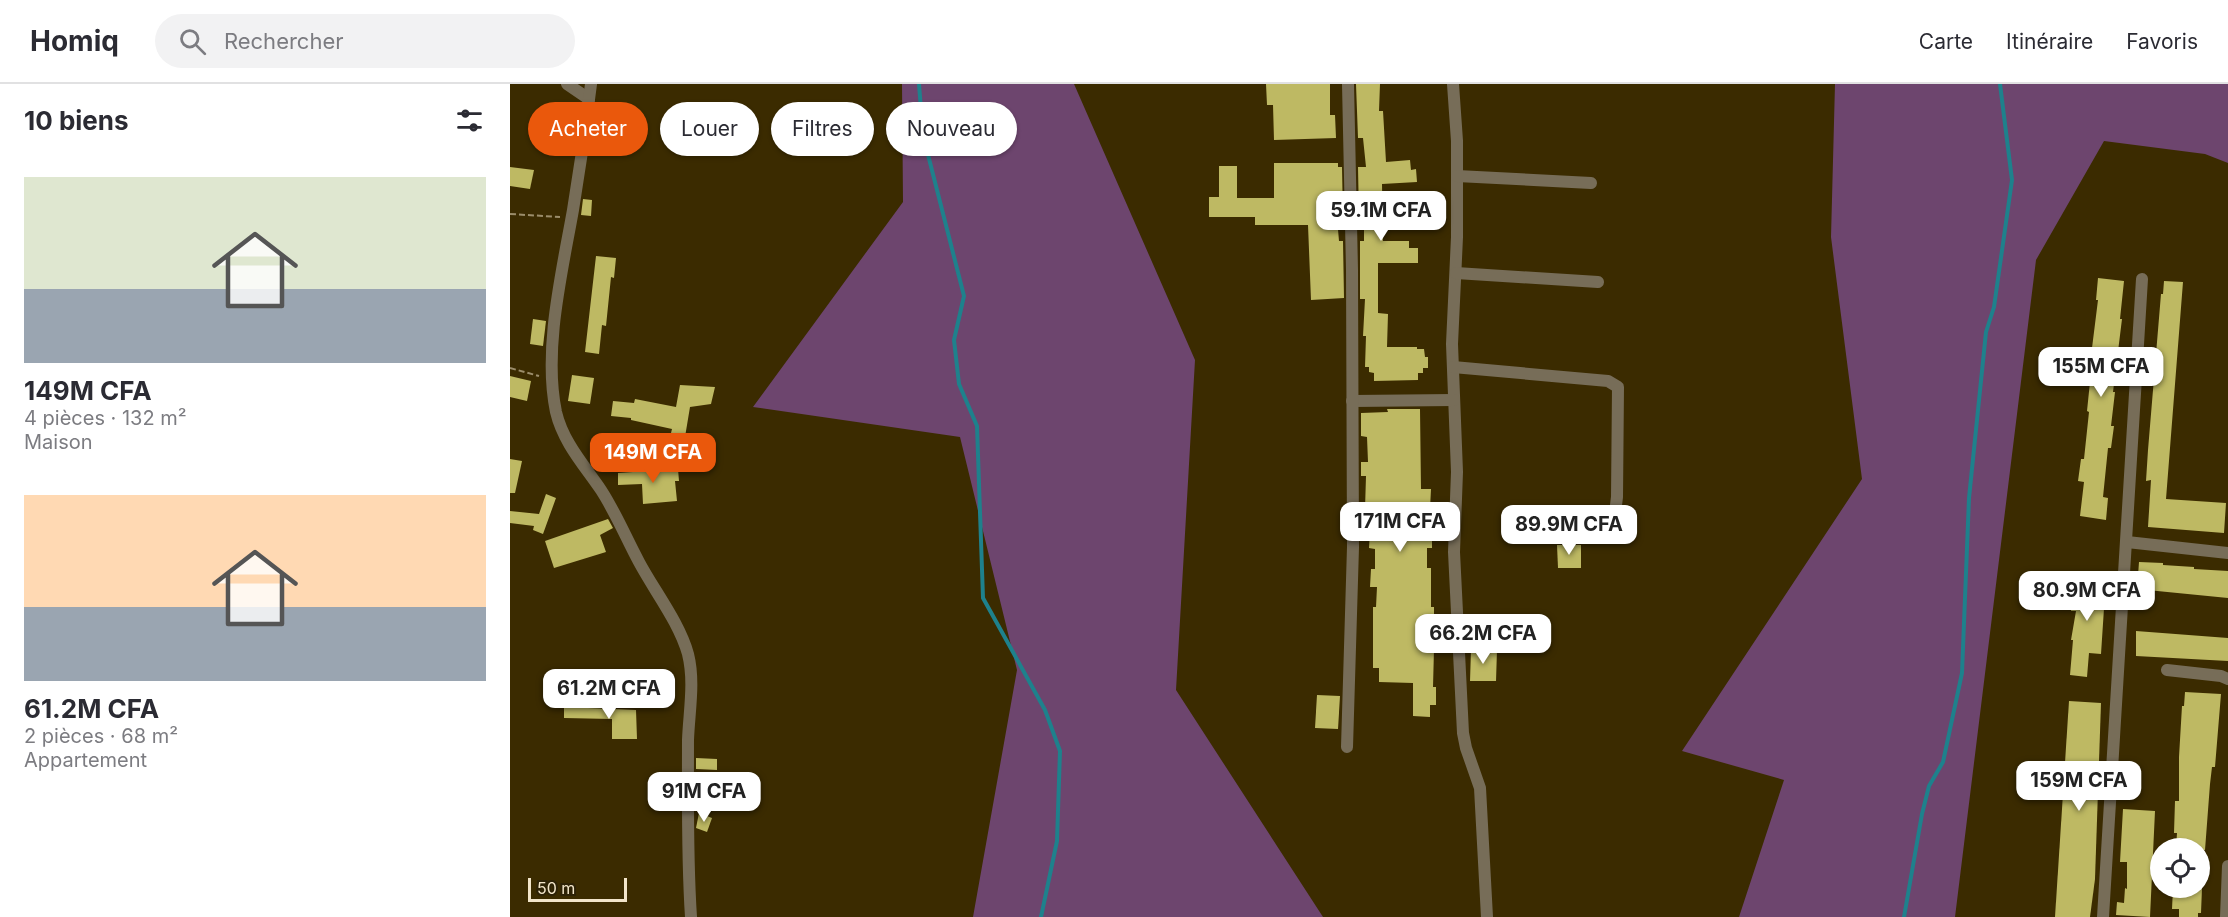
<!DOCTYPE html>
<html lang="fr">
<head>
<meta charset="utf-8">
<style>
  body { margin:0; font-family:Inter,sans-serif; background:#f2f2f3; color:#2b2b33; height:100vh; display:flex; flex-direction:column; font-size:22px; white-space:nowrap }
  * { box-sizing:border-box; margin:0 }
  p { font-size:20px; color:#7c7c81 }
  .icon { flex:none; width:33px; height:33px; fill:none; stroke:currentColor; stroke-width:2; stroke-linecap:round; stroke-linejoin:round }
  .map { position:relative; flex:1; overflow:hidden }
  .details { display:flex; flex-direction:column; background:#fff; width:510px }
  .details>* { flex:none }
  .banner { position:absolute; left:18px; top:18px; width:570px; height:54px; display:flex; gap:12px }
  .fabs { position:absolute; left:1640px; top:754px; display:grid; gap:12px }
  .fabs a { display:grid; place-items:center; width:60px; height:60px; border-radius:50%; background:#fff; box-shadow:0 2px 4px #0004; font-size:30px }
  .scale { position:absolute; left:18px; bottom:15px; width:99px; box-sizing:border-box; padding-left:6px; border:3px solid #f2e5ca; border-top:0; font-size:16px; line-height:21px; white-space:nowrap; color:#f2e5ca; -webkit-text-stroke:4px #2d2206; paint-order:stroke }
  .price { position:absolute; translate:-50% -51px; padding:0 14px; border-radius:12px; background:#fff; color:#222; font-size:20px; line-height:39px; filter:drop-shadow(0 2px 3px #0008) }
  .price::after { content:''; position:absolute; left:50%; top:36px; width:18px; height:14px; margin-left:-9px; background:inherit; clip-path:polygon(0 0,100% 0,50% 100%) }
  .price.active { background:#ea580c; color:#fff }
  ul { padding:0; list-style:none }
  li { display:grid; align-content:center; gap:12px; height:318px; padding:0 24px }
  li span { display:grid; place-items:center; height:186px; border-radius:0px; color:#555 }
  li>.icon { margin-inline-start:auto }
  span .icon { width:108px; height:108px; fill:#fffc; stroke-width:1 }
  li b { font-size:26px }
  h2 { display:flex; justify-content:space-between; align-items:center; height:72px; padding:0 24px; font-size:26px }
  .pill { padding:0 21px; border-radius:27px; background:#fff; box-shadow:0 2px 4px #0004; font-size:21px; line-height:54px }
  .pill.active { background:#ea580c; color:#fff }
  header { display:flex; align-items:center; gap:36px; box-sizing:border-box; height:84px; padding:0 30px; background:#fff; border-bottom:2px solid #e1e1e2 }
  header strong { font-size:28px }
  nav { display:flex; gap:33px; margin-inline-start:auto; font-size:21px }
  .search { width:420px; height:54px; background:#f2f2f3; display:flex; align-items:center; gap:15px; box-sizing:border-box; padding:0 21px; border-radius:33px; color:#7c7c81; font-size:22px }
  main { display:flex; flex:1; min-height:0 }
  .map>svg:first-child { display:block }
</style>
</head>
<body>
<header>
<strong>Homiq</strong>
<div class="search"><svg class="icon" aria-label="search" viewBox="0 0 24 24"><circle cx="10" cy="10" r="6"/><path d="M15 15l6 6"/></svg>Rechercher</div>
<nav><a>Carte</a><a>Itinéraire</a><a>Favoris</a></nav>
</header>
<main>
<section class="details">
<h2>10 biens<svg class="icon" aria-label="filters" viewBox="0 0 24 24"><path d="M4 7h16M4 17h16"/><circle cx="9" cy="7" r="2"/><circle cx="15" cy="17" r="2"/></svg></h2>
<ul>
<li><span style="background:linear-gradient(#dfe7d0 60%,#9aa5b1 0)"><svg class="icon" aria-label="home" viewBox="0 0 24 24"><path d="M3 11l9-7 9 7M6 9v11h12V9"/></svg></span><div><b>149M CFA</b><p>4 pièces · 132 m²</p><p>Maison</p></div></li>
<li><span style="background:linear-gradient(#ffd9b3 60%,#9aa5b1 0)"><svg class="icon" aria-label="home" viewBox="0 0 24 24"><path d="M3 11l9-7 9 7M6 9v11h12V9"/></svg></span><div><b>61.2M CFA</b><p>2 pièces · 68 m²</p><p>Appartement</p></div></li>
</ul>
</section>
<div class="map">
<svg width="1718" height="833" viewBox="0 0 1718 833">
  <rect width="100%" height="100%" fill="#3b2b00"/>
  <!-- green -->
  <g fill="#6d456e">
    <path d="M392 0H564L685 276 666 606 813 833H463L507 586 450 353 243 323 393 118Z"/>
    <path d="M1325 0H1718V79L1695 70 1594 57 1526 176 1445 833H1229L1274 696 1172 667 1352 395 1321 153Z"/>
  </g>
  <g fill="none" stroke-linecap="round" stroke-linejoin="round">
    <!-- stream -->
    <g stroke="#1e818c" stroke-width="4">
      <path d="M409 0 413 51 454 212 444 256 449 300 467 342 473 514 535 626 550 667 547 757 531 833"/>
      <path d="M1394 833 1412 730 1419 702 1433 678 1452 589 1459 414 1476 248 1484 223 1502 96 1490 0"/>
    </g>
  </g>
  <!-- building -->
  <g fill="#beb963">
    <path d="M756 0H820V31H825L826 54 764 56 763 21H757Z"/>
    <path d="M846 0H870L869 27H873L876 78 900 76 901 86 906 85 907 98 872 100 873 157H899V164H908V179H868V229L878 230 877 263H907V265H914L915 273H918V284H913V289H908V296L864 297V289L859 288V283H855L856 252H853L855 215H850V157H854V134H849L848 83H856L853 54H848Z"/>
    <path d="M28 28 55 31 52 58 26 55Z"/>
    <path d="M764 79H828V83H832L833 134H827L829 157H833L834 214 801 216 798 141H745V133H699V113H709V82H727V114H764Z"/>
    <path d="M0 83 24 86 20 105 0 102Z"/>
    <path d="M73 115 82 116 81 132 71 131Z"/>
    <path d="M86 172 106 174 104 194 101 193 96 242 92 241 89 270 75 268Z"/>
    <path d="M1588 194 1614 197 1610 235H1612L1603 308H1605L1601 342H1604L1601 364H1598L1593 413 1598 414 1596 436 1570 432 1574 398 1568 397 1571 375H1574L1579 328 1577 327 1581 288H1579L1588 216H1586Z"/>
    <path d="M1654 197 1673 198 1656 415 1716 419 1714 449 1638 443 1641 396 1636 397 1638 366 1651 210H1653Z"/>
    <path d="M23 235 36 237 33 262 20 260Z"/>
    <path d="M62 291 84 294 80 320 58 317Z"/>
    <path d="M0 292 21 297 17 317 0 313Z"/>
    <path d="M170 301 205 303 201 320 180 323 174 359 159 357 162 345 121 336V334L101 332 103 317 124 319 125 315 166 323Z"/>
    <path d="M877 325H910L911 405H921L920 425H910V445H922V464H917V484H921V523H924V541H919V564L924 565 923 603H926V621H920V633L903 632V599L869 598V584H863V523H866L867 503H860L861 485H865V465L859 464 860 446H863L864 425H855L856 392H851V378H858L857 353 851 352V329L878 328Z"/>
    <path d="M0 375 12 377 5 409H0Z"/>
    <path d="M168 385 169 397H165L167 417 133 420 132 400 108 401V389Z"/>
    <path d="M36 410 46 414 33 450 23 446 24 442 0 439V427L29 430Z"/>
    <path d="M98 435 103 444 90 451 96 468 44 484 35 457Z"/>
    <path d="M1047 461H1071V484H1048Z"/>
    <path d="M1629 478 1653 479V481L1684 483V485L1718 487V514L1627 505Z"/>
    <path d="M1568 492 1596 494 1591 570 1579 569 1577 593 1560 591 1563 556H1561L1566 527H1561L1563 506H1567Z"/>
    <path d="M1626 547 1718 554V577L1626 572Z"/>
    <path d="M961 565H987L986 597H960Z"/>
    <path d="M1675 608 1711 610 1705 683H1702L1700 700 1695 766 1666 764 1667 749H1664L1665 717H1669V673L1672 622H1674Z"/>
    <path d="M807 611 830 612 828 645 805 644Z"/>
    <path d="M1559 617 1591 619 1585 795 1580 833H1545Z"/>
    <path d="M54 623 126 626 127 655H102V635L54 634Z"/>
    <path d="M186 674 207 675V686L186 685Z"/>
    <path d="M1613 725 1645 727 1640 833 1606 831 1607 818 1614 819 1615 804 1617 805V778H1610Z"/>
    <path d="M189 729 202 734 197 748 186 744Z"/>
    <path d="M1663 804H1692L1691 829H1688V833H1669V825H1662Z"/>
  </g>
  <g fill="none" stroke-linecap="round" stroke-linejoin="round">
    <!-- path -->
    <g stroke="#9b8d6a" stroke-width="2" stroke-dasharray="6 3" stroke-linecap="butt">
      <path d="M0 130 50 133"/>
      <path d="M0 284 29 292"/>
    </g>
    <!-- minor -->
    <g stroke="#776d58" stroke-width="12">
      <path d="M57 0 79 15"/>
      <path d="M81 0C76 42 70 84 63 126 52 188 33 266 46 328 53 358 74 381 91 406 106 429 116 454 129 478 145 508 169 538 178 570 185 598 179 628 178 656 178 715 177 774 181 833"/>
      <path d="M943 0 947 57V153L942 260 947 388 944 468 953 649 956 664 970 704 977 833"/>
      <path d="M947 92 1081 99"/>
      <path d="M946 189 1088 198"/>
      <path d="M943 283 1098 297 1108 303 1107 413 1103 446"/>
      <path d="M842 317 944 316"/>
      <path d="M1617 458 1718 469"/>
      <path d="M1657 586 1711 592 1718 595"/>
      <path d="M837 663 843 463 842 186 838 0"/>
      <path d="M1593 833 1632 195"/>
      <path d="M1716 833 1718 782"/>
    </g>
  </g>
</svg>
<div class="fabs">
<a><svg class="icon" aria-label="locate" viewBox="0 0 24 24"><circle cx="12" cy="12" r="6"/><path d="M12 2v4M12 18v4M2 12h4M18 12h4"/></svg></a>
</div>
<div class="scale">50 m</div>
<b class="price" style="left:871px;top:158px">59.1M CFA</b>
<b class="price" style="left:1591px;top:314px">155M CFA</b>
<b class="price active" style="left:143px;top:400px">149M CFA</b>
<b class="price" style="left:890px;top:469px">171M CFA</b>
<b class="price" style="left:1059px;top:472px">89.9M CFA</b>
<b class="price" style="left:1577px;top:538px">80.9M CFA</b>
<b class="price" style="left:973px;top:581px">66.2M CFA</b>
<b class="price" style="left:99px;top:636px">61.2M CFA</b>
<b class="price" style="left:1569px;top:728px">159M CFA</b>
<b class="price" style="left:194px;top:739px">91M CFA</b>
<div class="banner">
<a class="pill active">Acheter</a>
<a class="pill">Louer</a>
<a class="pill">Filtres</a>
<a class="pill">Nouveau</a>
</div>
</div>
</main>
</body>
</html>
